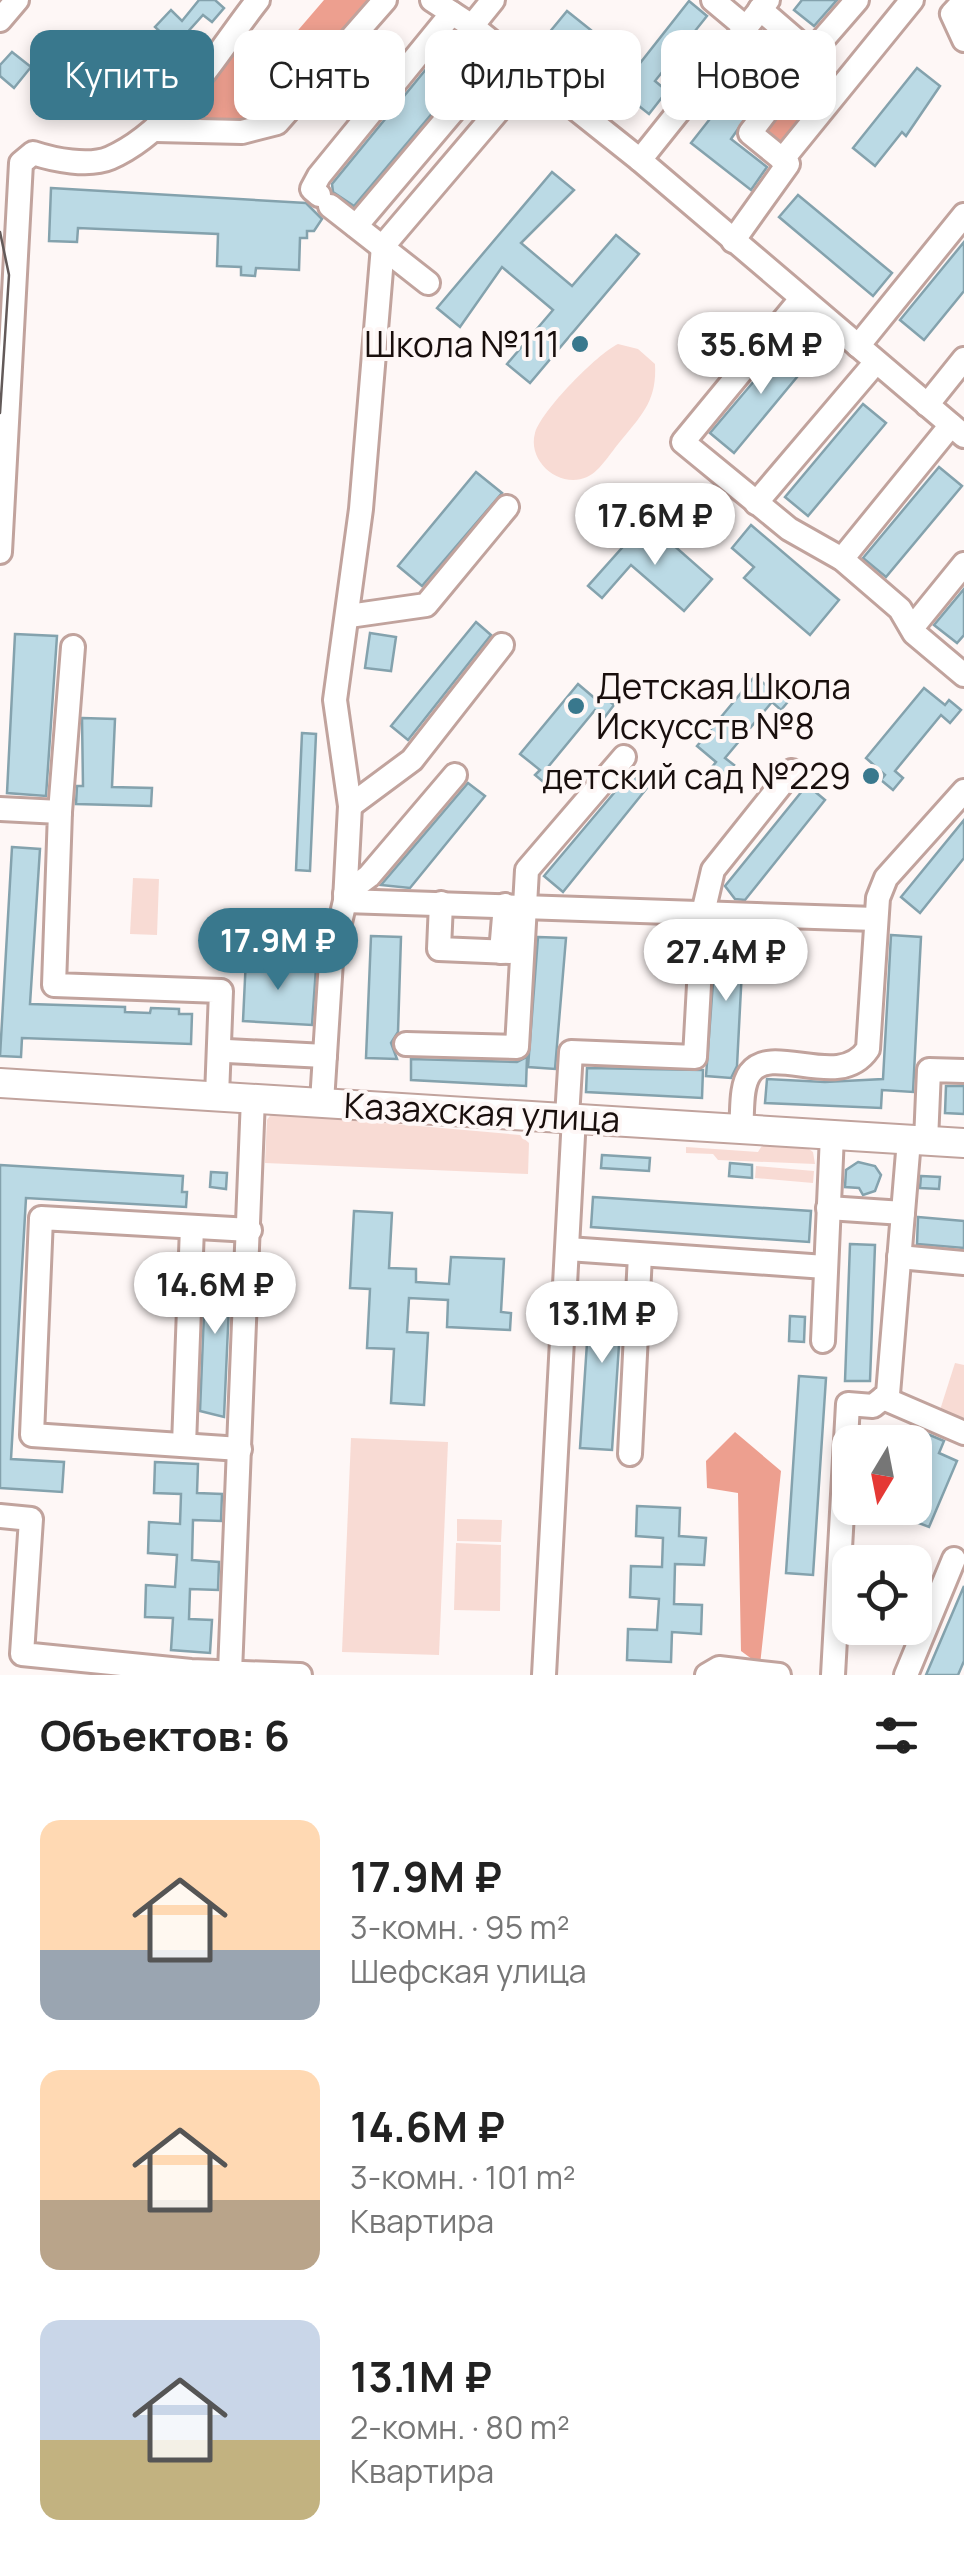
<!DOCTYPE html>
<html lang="ru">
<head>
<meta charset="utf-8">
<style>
  body { margin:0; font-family:Manrope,sans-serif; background:#f6f6f6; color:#222; height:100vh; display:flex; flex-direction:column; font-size:38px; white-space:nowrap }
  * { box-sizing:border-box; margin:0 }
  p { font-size:32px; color:#767676 }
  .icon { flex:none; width:55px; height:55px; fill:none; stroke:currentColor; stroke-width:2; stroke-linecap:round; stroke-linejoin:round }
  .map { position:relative; height:1675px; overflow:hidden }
  .side { display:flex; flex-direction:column; background:#fff; flex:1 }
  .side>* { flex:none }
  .guide { position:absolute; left:30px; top:30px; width:905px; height:90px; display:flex; gap:20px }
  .needle { width:65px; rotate:190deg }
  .controls { position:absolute; left:832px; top:1425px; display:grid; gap:20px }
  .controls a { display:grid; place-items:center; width:100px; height:100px; border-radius:20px; background:#fff; box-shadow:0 5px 15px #0003; font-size:50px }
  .price { position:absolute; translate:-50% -85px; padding:0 22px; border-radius:35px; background:#fff; color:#222; font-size:32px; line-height:65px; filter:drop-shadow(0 2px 5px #0008) }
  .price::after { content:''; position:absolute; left:50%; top:60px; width:30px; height:22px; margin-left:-15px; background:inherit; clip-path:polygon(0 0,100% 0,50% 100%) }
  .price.current { background:#39788d; color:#fff }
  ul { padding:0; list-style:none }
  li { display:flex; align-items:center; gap:30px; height:250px; padding:0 40px }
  li span { display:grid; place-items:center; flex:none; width:280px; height:200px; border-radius:20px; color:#555 }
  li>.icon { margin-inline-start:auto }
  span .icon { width:120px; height:120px; fill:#fffc; stroke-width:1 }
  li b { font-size:42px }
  h2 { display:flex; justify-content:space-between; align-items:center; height:120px; padding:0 40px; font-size:42px }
  .pill { padding:0 35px; border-radius:20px; background:#fff; box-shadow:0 5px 15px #0003; font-size:35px; line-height:90px }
  .pill.current { background:#39788d; color:#fff }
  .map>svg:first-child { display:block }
</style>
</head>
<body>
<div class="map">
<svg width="964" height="1675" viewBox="0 0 964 1675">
  <rect width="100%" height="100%" fill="#fef7f6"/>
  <!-- green -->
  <g fill="#f8dbd4">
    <path d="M618 344 638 349 655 364C657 398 644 413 623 438 613 449 600 472 587 477 560 489 527 462 535 433 542 410 597 354 618 344Z"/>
    <path d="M133 878 159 879 157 935 130 934Z"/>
    <path d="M272 1113 520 1135 529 1143 528 1174 265 1163 267 1120Z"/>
    <path d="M763 1144 805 1146 813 1152 815 1164 718 1160 713 1154 686 1153V1147L758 1152Z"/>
    <path d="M756 1166 814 1171 813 1183 755 1178Z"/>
    <path d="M955 1363 964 1365V1418L940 1410Z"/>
    <path d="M351 1438 448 1442 439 1655 342 1652Z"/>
    <path d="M457 1519 502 1520 501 1542 457 1541Z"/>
    <path d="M456 1543 501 1545 500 1611 454 1610Z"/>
  </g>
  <!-- forest -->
  <g fill="#ed9f8f">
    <path d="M324 0H378L279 119H189L182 106 225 53 269 64Z"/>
    <path d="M802 77 824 95 783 149 761 131Z"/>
    <path d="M735 1432 781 1471 760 1665 741 1651 738 1493 707 1488 706 1461Z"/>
  </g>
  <!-- building -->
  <g fill="#bbdae5" stroke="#84a2ad" stroke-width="2.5">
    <path d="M199 0H215L224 8 212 22 203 15 175 46 155 27 171 10 182 21Z"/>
    <path d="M802 0H837L814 26 794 10Z"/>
    <path d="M689 1 707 16 655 81 667 91 649 114 548 34 567 11 637 67Z"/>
    <path d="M77 39 98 57 80 79 59 62Z"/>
    <path d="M388 40 399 48 389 62 378 53Z"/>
    <path d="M772 40 790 55 731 139 767 167 751 190 691 143Z"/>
    <path d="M12 52 31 67 14 88 0 76V65Z"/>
    <path d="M456 53 472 66 354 206 333 192 332 184 427 68 438 77Z"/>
    <path d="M147 60 165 75 145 99 127 84Z"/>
    <path d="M917 68 940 86 906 136 902 132 875 166 853 148Z"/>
    <path d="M552 172 574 190 521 243 572 286 616 235 639 254 530 383 507 364 553 310 502 267 460 327 437 308Z"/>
    <path d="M51 188 306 203 322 219 314 231H307V238H300L299 270 256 268 255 276 241 275V267L217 266 218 234 78 228 77 242 49 241Z"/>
    <path d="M798 195 892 273 873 296 779 217Z"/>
    <path d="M964 242V291L924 340 900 320Z"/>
    <path d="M789 340 812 359 734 453 710 433Z"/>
    <path d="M863 404 886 423 808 516 785 497Z"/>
    <path d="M939 467 962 486 886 577 863 558Z"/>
    <path d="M476 472 502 493 422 586 398 566Z"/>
    <path d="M646 521 712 579 684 611 631 565 602 598 588 586Z"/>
    <path d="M751 525 839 600 810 635 744 578 754 567 732 548Z"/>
    <path d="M964 589V635L957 643 934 625Z"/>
    <path d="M476 622 491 635 408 740 391 726Z"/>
    <path d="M370 633 396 637 391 671 365 668Z"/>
    <path d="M15 634 57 636 46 796 7 793Z"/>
    <path d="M755 676 775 693 780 687 792 697 781 710 772 702 725 758 734 765 724 777 712 767 716 762 697 746Z"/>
    <path d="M578 684 598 701 603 696 614 705 604 718 595 710 548 767 556 774 547 785 535 775 540 770 520 754Z"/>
    <path d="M924 688 945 705 949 700 961 710 950 723 941 715 895 771 903 778 893 790 881 780 885 775 866 758Z"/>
    <path d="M82 718 115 719 112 787 152 788 151 806 76 804 77 786H83Z"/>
    <path d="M302 733 316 734 310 871 296 870Z"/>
    <path d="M630 774 647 788 563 892 544 876Z"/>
    <path d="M468 783 485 796 410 888 381 885Z"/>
    <path d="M807 785 825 800 745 900 735 899 725 886Z"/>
    <path d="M964 820V858L920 913 901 897Z"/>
    <path d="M12 847 40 849 30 1004 125 1007V1012L150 1013 151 1008 179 1009V1014H192L191 1044 22 1038 21 1057 0 1056Z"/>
    <path d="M717 929 744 930 737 1066 731 1078 706 1076Z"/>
    <path d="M891 935 921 937 913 1092 882 1090 881 1108 765 1103 767 1079 825 1082 883 1079Z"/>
    <path d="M371 936 401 937 398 1032 391 1043 397 1059 366 1058Z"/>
    <path d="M538 937 566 938 555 1069 528 1067Z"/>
    <path d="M246 958 280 959 279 966 316 968 312 1025 243 1021Z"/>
    <path d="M527 1057 526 1086 411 1080V1059L517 1062Z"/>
    <path d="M587 1068 703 1070 702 1098 586 1092Z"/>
    <path d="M946 1086H964V1114L945 1113Z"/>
    <path d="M602 1155 650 1158 649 1171 601 1168Z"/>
    <path d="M858 1162 875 1166 881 1175 875 1191 863 1195 859 1188 845 1187 846 1170Z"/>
    <path d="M730 1163 752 1165V1178L729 1176Z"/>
    <path d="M0 1165 183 1176 182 1192H187L186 1207 26 1198 11 1459 64 1462 62 1492 0 1488Z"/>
    <path d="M211 1172 227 1173 226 1189 210 1187Z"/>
    <path d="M921 1176 940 1177 939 1189 920 1188Z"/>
    <path d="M593 1197 811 1211 809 1242 591 1227Z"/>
    <path d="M354 1211 392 1213 389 1268 416 1269V1282L449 1284 451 1257 504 1259 501 1312 511 1313 510 1330 447 1327 448 1300 409 1298 407 1332 428 1333 424 1405 391 1403 394 1349 367 1348 370 1289 350 1288Z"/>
    <path d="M918 1217 964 1221V1248L917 1244Z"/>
    <path d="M850 1244 875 1245 870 1381H845Z"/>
    <path d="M220 1260 231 1261 224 1417 200 1411 206 1263Z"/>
    <path d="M591 1283 623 1285 612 1450 580 1448Z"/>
    <path d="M790 1316 805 1317 804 1342 789 1341Z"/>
    <path d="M799 1376 826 1378 813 1575 786 1573Z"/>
    <path d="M918 1430 944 1441 939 1453 957 1461 929 1527 916 1522 924 1505 915 1501Z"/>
    <path d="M155 1462 198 1464 197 1493 222 1494 221 1521 193 1520 192 1560 219 1562 218 1590 190 1589 189 1619 212 1620 210 1653 171 1650 173 1618 145 1617 146 1585 175 1587 177 1555 148 1553 149 1522 180 1524 181 1494 154 1493Z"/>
    <path d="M637 1506 680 1508 679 1536 706 1538 704 1565 675 1564 674 1604 702 1605 701 1634 672 1632 671 1662 627 1660 628 1629 657 1630 659 1599 630 1597 631 1566 662 1567 663 1538 636 1536Z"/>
    <path d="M964 1586V1661L958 1675H926Z"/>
  </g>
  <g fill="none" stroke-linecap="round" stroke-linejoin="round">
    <defs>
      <g id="minor">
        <path d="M432 0 472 26 640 160 964 436"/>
        <path d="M713 0 744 26"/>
        <path d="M964 1 952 14 964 40"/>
        <path d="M0 20 17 0"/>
        <path d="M472 26 493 0"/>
        <path d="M811 53 857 0"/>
        <path d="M156 130 242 132 277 123 385 0"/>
        <path d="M640 160 768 0"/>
        <path d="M782 160 912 0"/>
        <path d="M319 195 312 189 319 176 452 13"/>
        <path d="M330 206 428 283"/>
        <path d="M356 226 504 51"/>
        <path d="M733 241 788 164 750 133 811 53 760 9"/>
        <path d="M801 299 683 442 789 529 842 559 900 609 914 633 964 675"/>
        <path d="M858 346 964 215"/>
        <path d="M927 405 964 359"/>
        <path d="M756 503 876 362"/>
        <path d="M0 552 21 163 33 153C54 160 89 167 110 158 174 130 216 53 258 0"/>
        <path d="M842 559 951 425"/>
        <path d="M349 616 426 605 507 507"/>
        <path d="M912 628 964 564"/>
        <path d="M350 806 412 760 502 645"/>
        <path d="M0 809 60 812 54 985 221 991 217 1096"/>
        <path d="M60 812 73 647"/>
        <path d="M345 894 369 876 455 775"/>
        <path d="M345 901 875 919"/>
        <path d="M441 903 439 949 510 952"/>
        <path d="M501 952 505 905"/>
        <path d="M406 1044 517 1047 527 870 624 757"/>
        <path d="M227 1051 325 1056"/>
        <path d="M322 1102 331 961 345 901 350 806 335 700 361 509 383 246 531 72"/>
        <path d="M567 1117 571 1052 695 1057 703 913 713 870 792 771"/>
        <path d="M741 1128C743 1112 740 1087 750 1073 773 1042 839 1092 868 1049L878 898 886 878 964 791"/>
        <path d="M926 1141 929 1070 964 1071"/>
        <path d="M828 1208 903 1213"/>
        <path d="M568 1249 825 1267"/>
        <path d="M899 1257 964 1263"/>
        <path d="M823 1341 832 1135"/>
        <path d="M883 1398 964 1433"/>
        <path d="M184 1445 192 1227"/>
        <path d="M240 1449 32 1435 41 1218 250 1230"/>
        <path d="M630 1454 640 1255"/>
        <path d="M0 1516 31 1519 22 1654 191 1671 300 1675"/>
        <path d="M230 1672 253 1098"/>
        <path d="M544 1675 574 1117"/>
        <path d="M707 1675 719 1668 779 1675"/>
        <path d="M833 1675 848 1404 873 1406 888 1394 909 1140"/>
        <path d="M906 1675 954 1559"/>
      </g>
      <path id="major" d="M0 1083 964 1143"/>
    </defs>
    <!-- minor casing -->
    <use href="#minor" stroke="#c1a39d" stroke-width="28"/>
    <!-- major casing -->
    <use href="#major" stroke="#c1a39d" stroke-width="32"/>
    <!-- minor -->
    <use href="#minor" stroke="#fff" stroke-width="22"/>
    <!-- major -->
    <use href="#major" stroke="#fff" stroke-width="28"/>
    <!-- tram -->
    <path stroke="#635a59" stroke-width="2.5" d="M0 232 9 275 0 413"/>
  </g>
  <!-- markers -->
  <g fill="#39788d" stroke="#fef7f6" stroke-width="4">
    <circle cx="580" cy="344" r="10"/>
    <circle cx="576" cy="706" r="10"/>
    <circle cx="871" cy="776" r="10"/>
  </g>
  <g text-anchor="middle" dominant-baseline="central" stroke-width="8" stroke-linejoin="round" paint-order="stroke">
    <!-- poi labels -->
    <g font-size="35" fill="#190f0d" stroke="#fef7f6" text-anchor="end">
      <text x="560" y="344">Школа №111</text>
      <text x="596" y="686" text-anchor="start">Детская Школа<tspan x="596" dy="40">Искусств №8</tspan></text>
      <text x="851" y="776">детский сад №229</text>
    </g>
    <!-- street labels -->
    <g font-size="35" fill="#190f0d" stroke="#fef7f6">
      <text transform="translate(482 1112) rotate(3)">Казахская улица</text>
    </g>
  </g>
</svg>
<div class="controls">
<a><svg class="needle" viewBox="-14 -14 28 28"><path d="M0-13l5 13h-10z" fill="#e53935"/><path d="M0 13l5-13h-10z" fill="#767676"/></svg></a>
<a><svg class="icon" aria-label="locate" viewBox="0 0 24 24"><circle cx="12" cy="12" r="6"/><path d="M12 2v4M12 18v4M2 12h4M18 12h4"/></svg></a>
</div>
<b class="price" style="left:761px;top:397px">35.6M ₽</b>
<b class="price" style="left:655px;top:568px">17.6M ₽</b>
<b class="price current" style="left:278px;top:993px">17.9M ₽</b>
<b class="price" style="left:726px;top:1004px">27.4M ₽</b>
<b class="price" style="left:215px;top:1337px">14.6M ₽</b>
<b class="price" style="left:602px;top:1366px">13.1M ₽</b>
<div class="guide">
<a class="pill current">Купить</a>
<a class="pill">Снять</a>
<a class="pill">Фильтры</a>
<a class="pill">Новое</a>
</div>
</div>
<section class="side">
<h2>Объектов: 6<svg class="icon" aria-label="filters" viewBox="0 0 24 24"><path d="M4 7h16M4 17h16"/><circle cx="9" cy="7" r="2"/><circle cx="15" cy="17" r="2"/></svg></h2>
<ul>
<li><span style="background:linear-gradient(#ffd9b3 65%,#9aa5b1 0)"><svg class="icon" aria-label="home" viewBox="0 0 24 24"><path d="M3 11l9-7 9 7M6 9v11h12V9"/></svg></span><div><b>17.9M ₽</b><p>3-комн. · 95 m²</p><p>Шефская улица</p></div></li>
<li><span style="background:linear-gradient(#ffd9b3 65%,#b9a48a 0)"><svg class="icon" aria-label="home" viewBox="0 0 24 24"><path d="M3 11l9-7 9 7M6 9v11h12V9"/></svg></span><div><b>14.6M ₽</b><p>3-комн. · 101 m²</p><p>Квартира</p></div></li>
<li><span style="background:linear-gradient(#c9d6e8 60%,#c2b280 0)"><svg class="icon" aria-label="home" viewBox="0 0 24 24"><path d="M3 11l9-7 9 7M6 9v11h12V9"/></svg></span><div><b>13.1M ₽</b><p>2-комн. · 80 m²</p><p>Квартира</p></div></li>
</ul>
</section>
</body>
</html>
